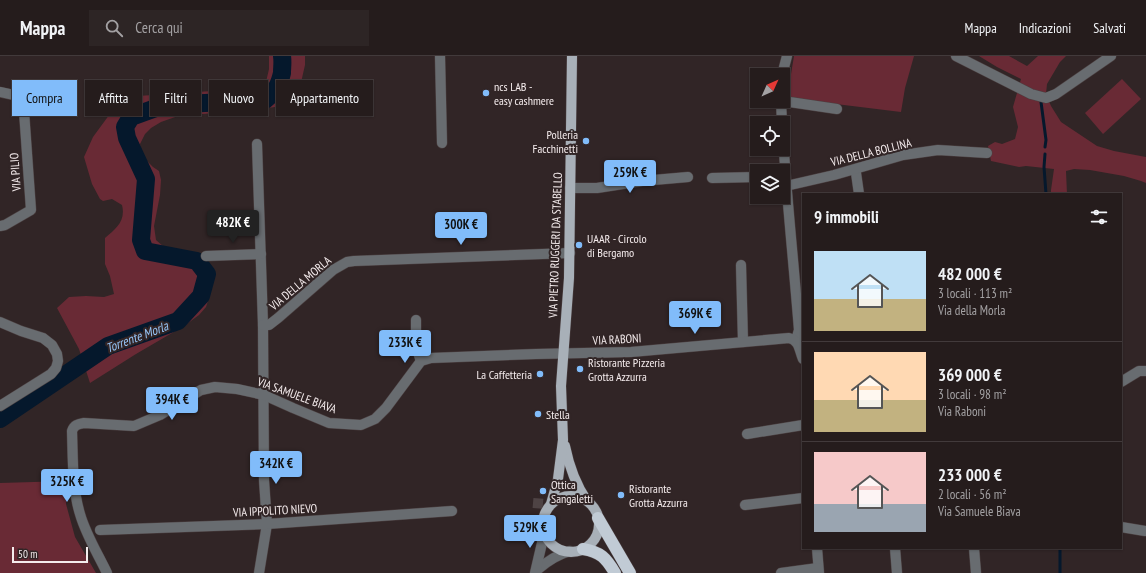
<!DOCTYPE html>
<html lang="it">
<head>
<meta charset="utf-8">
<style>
  body { margin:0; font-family:"PT Sans Narrow",sans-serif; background:#2d2525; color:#f1f3f6; height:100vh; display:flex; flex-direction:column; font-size:15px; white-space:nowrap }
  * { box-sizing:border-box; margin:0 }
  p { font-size:13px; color:#a3a1a3 }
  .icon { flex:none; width:22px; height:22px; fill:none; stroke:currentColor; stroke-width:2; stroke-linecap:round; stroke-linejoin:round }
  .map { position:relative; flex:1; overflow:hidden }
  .sheet { position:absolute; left:802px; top:137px; width:320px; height:356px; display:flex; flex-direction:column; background:#251c1c; border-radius:0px; box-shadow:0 1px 3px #0004,0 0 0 1px #423a3b }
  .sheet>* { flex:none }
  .guide { position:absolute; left:12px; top:24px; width:380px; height:36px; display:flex; gap:8px }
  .needle { width:26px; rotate:45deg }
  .fabs { position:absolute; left:750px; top:12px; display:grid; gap:8px }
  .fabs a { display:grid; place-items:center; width:40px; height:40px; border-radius:0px; background:#251c1c; box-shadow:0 1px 3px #0004,0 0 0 1px #423a3b; font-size:20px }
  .scale { position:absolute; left:12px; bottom:10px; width:76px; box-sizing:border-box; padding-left:4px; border:2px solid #f5eced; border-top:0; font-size:11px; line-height:14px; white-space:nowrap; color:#f5eced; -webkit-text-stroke:3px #312526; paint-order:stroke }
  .price { position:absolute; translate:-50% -34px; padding:0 9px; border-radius:4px; background:#81bcfa; color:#111; font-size:13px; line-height:26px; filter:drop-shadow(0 1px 2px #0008) }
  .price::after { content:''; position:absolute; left:50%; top:24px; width:12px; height:9px; margin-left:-6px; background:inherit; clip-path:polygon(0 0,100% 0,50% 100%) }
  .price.selected { background:#222; color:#fff }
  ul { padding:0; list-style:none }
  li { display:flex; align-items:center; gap:12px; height:100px; padding:0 12px }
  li+li { border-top:1px solid #423a3b }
  li span { display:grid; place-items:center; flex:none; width:112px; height:80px; border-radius:0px; color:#555 }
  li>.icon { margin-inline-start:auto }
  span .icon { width:48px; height:48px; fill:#fffc; stroke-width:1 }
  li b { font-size:17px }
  h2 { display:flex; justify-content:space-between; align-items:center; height:48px; padding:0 12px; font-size:17px }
  .pill { padding:0 14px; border-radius:0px; background:#251c1c; box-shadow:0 1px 3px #0004,0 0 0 1px #423a3b; font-size:14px; line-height:36px }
  .pill.selected { background:#81bcfa; color:#111 }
  header { display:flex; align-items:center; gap:24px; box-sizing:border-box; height:56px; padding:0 20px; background:#251c1c; border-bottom:1px solid #423a3b }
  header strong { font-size:19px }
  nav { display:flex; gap:22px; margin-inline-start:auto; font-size:14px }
  .search { width:280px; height:36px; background:#2d2525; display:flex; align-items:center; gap:10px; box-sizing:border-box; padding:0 14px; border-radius:0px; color:#a3a1a3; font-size:15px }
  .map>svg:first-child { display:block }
</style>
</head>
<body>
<header>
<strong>Mappa</strong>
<div class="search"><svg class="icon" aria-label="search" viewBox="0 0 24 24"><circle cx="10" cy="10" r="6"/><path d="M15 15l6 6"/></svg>Cerca qui</div>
<nav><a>Mappa</a><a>Indicazioni</a><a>Salvati</a></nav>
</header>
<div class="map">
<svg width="1146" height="517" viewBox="0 0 1146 517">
  <rect width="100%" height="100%" fill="#312526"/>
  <!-- green -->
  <g fill="#692a35">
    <path d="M269 0H305V9L300 31 288 45 275 51 252 54 178 60 161 66 151 72 145 78 140 88 141 96 140 98 153 111 159 115 161 124 160 139 154 170 156 184 164 191 192 201 203 208 208 218 211 228 210 239 206 251 199 259 184 270 136 298 90 327 79 293 57 252 69 241 86 240 104 241 114 238 110 220 105 208V182C116 173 126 165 122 149L112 143 103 145 100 143 92 128 84 101 93 81 115 51 138 40 242 33 266 26 269 13Z"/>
    <path d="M794 0H914L905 32 901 56 787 42Z"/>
    <path d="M979 0H1009L1027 10 1038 0H1066L1060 6 1047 28 1046 38 1051 50 1061 66 1097 90 1114 95 1146 101V127L1141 125 1124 120 1090 114 1074 113 1066 115 1067 138H1051V134L1054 113 1026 110 1019 111 991 105 988 90 995 86 1002 88 1015 83 1018 71 1013 51 1021 23 997 11Z"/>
    <path d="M1122 23 1141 43 1103 78 1085 57Z"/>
    <path d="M67 425 66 448 75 481 96 517H0V427Z"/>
  </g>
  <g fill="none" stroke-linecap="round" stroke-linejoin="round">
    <!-- stream -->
    <g stroke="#05182c" stroke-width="3">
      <path d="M1041 46 1046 84 1045 91"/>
      <path d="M1045 98 1044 111 1046 138"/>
      <path d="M1060 492V517"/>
    </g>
    <!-- river -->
    <path stroke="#05182c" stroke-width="18" d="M0 363 108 290 178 265 201 240 207 218 197 205 145 195 141 184 146 123 127 82 125 71 131 61 164 49 265 44C276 35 279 30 282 17 282 11 283 6 282 0"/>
    <!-- minor-tunnel -->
    <path stroke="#4e4344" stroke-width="10" stroke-dasharray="10 5" stroke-linecap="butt" d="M533 447 545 448"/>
    <defs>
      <g id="minor">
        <path d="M440 0 442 87"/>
        <path d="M956 0 1031 38 1046 42 1056 38 1111 0"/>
        <path d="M782 19 787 0"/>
        <path d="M0 36 23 41"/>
        <path d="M781 45 782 67"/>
        <path d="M783 45 837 53"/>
        <path d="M783 81C787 146 794 210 799 274L796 284"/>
        <path d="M257 88 263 269 264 424 267 468 259 517"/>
        <path d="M856 117 859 138"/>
        <path d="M712 122 757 121"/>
        <path d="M786 130 834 119 903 99 938 94 987 97"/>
        <path d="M570 132H597L642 125 688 121"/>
        <path d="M0 170 5 169 31 154 23 41 32 31 67 33"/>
        <path d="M206 200 261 198"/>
        <path d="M741 209 743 286"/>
        <path d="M416 264V291L421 305"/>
        <path d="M0 266 21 275 43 282 52 289 57 298 58 305 56 312 51 318 0 350"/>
        <path d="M263 269H269L278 262 333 214 347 206 354 205 570 197"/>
        <path d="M1121 326 1139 315H1146"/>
        <path d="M747 378 803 369"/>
        <path d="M745 449 803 442"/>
        <path d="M1121 471 1145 475"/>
        <path d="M100 474 267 468 452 455"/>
        <path d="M817 492 819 517"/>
        <path d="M895 492 897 517"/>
        <path d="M974 492 976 517"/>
        <path d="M536 515C546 506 556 499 570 495"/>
        <path d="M107 517C98 498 86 479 80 458 72 432 73 402 72 375 74 369 78 368 84 367L134 370 160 359 201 334 215 331 237 333 264 339 293 352 329 367 361 369 375 363 386 352 421 305 431 302 536 298 631 296 789 282C800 285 799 294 803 303"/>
        <path d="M535 517 542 487 544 475"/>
        <path d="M781 517 818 512"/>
      </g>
      <g id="major">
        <path d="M565 390C569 410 576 429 587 445"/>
        <circle cx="571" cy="468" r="28"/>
        <path d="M551 448 558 423 563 384 561 330 569 222 572 0"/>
      </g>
      <g id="highway">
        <path d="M598 462 630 517"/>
        <path d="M583 493C601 496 606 502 615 517"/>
      </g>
    </defs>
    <!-- minor casing -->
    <use href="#minor" stroke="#4c4142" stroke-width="11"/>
    <!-- major casing -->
    <use href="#major" stroke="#4c4142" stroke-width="11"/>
    <!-- highway casing -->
    <use href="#highway" stroke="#4c4142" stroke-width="13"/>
    <!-- minor -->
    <use href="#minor" stroke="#686c70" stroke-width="10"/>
    <!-- major -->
    <use href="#major" stroke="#a8b0b8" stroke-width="10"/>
    <!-- highway -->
    <use href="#highway" stroke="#c1cbd5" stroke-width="12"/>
  </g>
  <!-- markers -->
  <g fill="#81bcfa" stroke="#312526" stroke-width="1.5">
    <circle cx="486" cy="37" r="4"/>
    <circle cx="586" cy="85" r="4"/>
    <circle cx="579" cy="189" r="4"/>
    <circle cx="580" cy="313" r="4"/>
    <circle cx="540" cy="318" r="4"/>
    <circle cx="538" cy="358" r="4"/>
    <circle cx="543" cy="435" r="4"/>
    <circle cx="621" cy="439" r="4"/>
  </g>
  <g text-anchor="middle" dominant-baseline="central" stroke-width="4" stroke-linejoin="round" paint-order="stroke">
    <!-- poi labels -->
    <g font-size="12" fill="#f5eced" stroke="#312526" text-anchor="start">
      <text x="494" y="30">ncs LAB -<tspan x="494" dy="14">easy cashmere</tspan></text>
      <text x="578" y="78" text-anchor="end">Polleria<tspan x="578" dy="14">Facchinetti</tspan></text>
      <text x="587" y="182">UAAR - Circolo<tspan x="587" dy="14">di Bergamo</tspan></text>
      <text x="588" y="306">Ristorante Pizzeria<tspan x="588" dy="14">Grotta Azzurra</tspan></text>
      <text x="532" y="318" text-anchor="end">La Caffetteria</text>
      <text x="546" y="358">Stella</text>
      <text x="551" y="428">Ottica<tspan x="551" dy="14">Sangaletti</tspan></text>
      <text x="629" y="432">Ristorante<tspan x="629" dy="14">Grotta Azzurra</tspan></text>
    </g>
    <!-- street labels -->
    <g font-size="12" fill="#f5eced" stroke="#312526">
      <text transform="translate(871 96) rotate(-14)">VIA DELLA BOLLINA</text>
      <text transform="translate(15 116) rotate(-94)">VIA PILIO</text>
      <text transform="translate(555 189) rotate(-88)">VIA PIETRO RUGGERI DA STABELLO</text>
      <text transform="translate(300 227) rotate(-40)">VIA DELLA MORLA</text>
      <text transform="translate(617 283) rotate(-3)">VIA RABONI</text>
      <text transform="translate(297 339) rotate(20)">VIA SAMUELE BIAVA</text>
      <text transform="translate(275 454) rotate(-3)">VIA IPPOLITO NIEVO</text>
    </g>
    <!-- water labels -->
    <g font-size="13" font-style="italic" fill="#96c5f7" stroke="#312526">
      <text transform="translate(137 281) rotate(-21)">Torrente Morla</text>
    </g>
  </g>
</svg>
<div class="fabs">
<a><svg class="needle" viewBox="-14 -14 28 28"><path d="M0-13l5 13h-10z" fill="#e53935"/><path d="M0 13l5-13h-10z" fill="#a3a1a3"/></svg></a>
<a><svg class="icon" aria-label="locate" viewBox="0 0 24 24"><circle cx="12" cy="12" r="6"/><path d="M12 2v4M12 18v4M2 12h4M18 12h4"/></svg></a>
<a><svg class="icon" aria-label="layers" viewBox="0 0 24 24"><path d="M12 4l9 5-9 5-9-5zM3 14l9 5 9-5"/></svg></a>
</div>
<div class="scale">50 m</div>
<b class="price" style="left:630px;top:138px">259K €</b>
<b class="price selected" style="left:233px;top:188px">482K €</b>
<b class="price" style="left:461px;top:190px">300K €</b>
<b class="price" style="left:695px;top:279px">369K €</b>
<b class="price" style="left:405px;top:308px">233K €</b>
<b class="price" style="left:172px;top:365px">394K €</b>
<b class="price" style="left:276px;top:429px">342K €</b>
<b class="price" style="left:67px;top:447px">325K €</b>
<b class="price" style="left:530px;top:493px">529K €</b>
<div class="guide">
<a class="pill selected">Compra</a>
<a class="pill">Affitta</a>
<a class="pill">Filtri</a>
<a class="pill">Nuovo</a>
<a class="pill">Appartamento</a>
</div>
<section class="sheet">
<h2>9 immobili<svg class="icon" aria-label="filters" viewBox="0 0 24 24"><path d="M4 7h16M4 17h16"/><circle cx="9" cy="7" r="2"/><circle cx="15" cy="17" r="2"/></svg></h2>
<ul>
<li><span style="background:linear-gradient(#bfe0f5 60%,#c2b280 0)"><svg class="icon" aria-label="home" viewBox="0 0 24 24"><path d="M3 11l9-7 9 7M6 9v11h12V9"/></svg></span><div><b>482 000 €</b><p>3 locali · 113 m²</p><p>Via della Morla</p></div></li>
<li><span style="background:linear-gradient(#ffd9b3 60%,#c2b280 0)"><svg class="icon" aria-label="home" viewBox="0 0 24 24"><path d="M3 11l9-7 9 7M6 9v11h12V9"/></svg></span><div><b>369 000 €</b><p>3 locali · 98 m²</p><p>Via Raboni</p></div></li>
<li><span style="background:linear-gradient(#f6c9c9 65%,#9aa5b1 0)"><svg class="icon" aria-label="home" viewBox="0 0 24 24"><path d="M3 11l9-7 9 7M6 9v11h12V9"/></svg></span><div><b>233 000 €</b><p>2 locali · 56 m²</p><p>Via Samuele Biava</p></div></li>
</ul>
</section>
</div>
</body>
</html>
